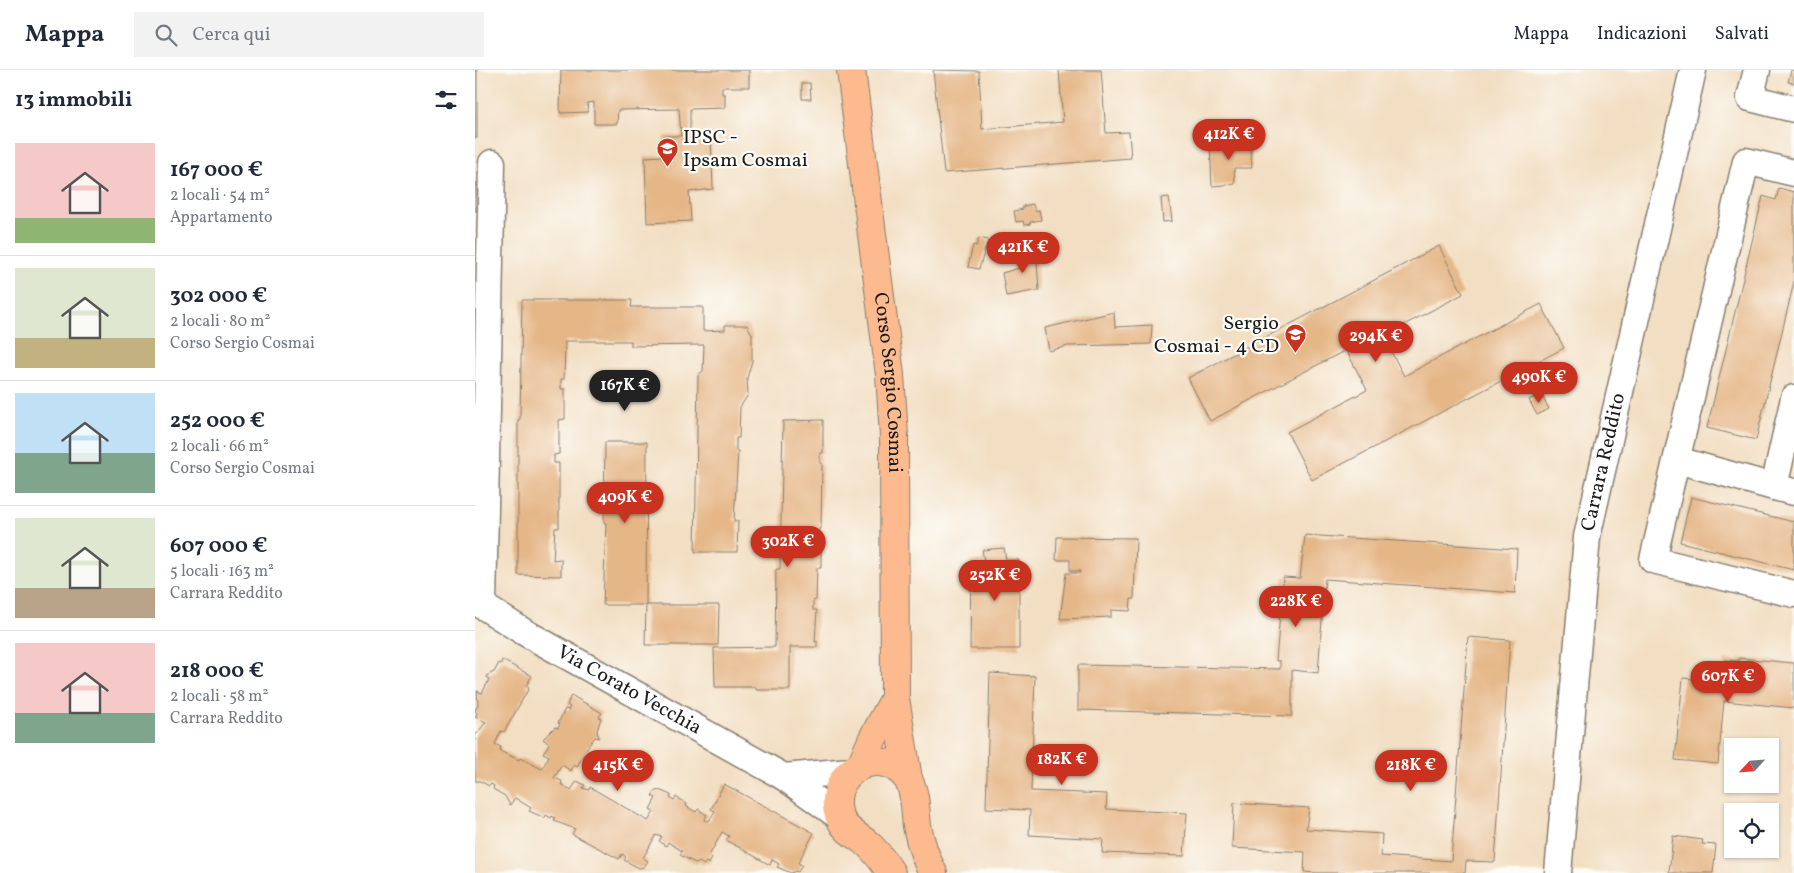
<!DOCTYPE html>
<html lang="it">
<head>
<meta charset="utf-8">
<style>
  body { margin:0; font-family:Vollkorn,serif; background:#f2f2f3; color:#1f2937; height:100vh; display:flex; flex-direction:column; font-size:19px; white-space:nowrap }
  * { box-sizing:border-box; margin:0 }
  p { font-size:16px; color:#747a83 }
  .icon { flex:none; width:28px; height:28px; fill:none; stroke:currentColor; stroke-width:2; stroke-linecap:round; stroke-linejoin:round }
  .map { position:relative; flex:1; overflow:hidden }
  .drawer { display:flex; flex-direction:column; background:#fff; width:475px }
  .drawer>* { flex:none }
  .needle { width:32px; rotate:244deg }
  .fabs { position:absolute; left:1249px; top:668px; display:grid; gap:10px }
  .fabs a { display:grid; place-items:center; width:55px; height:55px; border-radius:0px; background:#fff; box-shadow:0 1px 4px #0004; font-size:25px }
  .price { position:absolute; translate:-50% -42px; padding:0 11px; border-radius:18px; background:#c8321e; color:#fff; font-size:16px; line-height:32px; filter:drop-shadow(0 1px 2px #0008) }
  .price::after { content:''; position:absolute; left:50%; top:30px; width:15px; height:11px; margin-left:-8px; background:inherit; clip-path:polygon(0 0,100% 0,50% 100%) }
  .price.selected { background:#222; color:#fff }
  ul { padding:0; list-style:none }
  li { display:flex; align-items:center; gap:15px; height:125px; padding:0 15px }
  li+li { border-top:1px solid #e0e1e3 }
  li span { display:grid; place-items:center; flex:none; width:140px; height:100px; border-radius:0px; color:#555 }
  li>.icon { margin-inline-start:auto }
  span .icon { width:60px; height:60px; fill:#fffc; stroke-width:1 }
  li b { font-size:21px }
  h2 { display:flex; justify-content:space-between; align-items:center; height:60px; padding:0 15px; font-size:21px }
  header { display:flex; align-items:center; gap:30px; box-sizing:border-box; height:70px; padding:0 25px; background:#fff; border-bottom:1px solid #e0e1e3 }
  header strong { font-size:24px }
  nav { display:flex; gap:28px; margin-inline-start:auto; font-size:18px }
  .search { width:350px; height:45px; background:#f2f2f3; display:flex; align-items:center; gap:12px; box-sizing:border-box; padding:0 18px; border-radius:0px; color:#747a83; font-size:19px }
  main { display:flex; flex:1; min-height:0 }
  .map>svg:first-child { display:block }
</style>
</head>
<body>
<header>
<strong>Mappa</strong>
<div class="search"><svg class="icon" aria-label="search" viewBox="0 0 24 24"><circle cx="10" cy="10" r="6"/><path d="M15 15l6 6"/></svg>Cerca qui</div>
<nav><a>Mappa</a><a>Indicazioni</a><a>Salvati</a></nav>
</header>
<main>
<section class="drawer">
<h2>13 immobili<svg class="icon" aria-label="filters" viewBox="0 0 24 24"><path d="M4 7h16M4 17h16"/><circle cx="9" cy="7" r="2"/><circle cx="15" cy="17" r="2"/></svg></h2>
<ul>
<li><span style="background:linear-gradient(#f6c9c9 75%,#8fb573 0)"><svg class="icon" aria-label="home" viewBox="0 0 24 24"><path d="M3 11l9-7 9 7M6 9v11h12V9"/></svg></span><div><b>167 000 €</b><p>2 locali · 54 m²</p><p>Appartamento</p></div></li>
<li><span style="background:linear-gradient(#dfe7d0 70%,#c2b280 0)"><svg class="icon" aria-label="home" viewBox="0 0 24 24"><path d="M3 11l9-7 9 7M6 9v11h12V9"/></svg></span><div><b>302 000 €</b><p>2 locali · 80 m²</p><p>Corso Sergio Cosmai</p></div></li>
<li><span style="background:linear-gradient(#bfe0f5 60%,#7fa58c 0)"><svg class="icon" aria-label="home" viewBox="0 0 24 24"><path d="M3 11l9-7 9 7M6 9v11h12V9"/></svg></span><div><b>252 000 €</b><p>2 locali · 66 m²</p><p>Corso Sergio Cosmai</p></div></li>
<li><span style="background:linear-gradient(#dfe7d0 70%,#b9a48a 0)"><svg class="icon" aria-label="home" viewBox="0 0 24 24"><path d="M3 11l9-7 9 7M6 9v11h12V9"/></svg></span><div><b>607 000 €</b><p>5 locali · 163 m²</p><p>Carrara Reddito</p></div></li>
<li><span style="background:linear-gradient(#f6c9c9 70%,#7fa58c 0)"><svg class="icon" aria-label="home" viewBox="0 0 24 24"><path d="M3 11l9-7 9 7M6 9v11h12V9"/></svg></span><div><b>218 000 €</b><p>2 locali · 58 m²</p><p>Carrara Reddito</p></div></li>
</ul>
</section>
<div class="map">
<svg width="1319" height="803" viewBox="0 0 1319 803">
  <rect width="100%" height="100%" fill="#fdfcf7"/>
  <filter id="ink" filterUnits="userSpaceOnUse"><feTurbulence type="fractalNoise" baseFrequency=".02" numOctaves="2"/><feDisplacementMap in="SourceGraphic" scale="10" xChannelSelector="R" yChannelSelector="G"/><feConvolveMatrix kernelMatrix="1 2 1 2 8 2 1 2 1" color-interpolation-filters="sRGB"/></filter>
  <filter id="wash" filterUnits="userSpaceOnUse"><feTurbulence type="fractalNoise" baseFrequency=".0096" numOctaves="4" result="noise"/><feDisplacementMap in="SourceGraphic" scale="20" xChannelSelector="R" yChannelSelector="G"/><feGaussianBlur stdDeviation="1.12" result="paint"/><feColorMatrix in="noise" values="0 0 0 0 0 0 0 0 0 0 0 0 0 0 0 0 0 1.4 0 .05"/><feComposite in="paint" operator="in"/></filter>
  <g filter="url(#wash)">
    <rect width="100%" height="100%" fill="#f2dec2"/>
    <g id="blocks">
      <!-- building -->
      <g fill="#e5b686">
        <rect x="0" y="0" width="2" height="68"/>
        <path d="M86 0H274V17H247V24H250V38L215 39V65L236 64 238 119 214 122 216 151 172 153 170 87 188 86 189 66H206L204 39 143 40 142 54H119V32L112 33 113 42 85 43Z"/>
        <path d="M458 0 504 1 507 59 588 52 584 0H626L631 63 654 62 656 88 469 103Z"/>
        <path d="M1316 0H1319V13L1313 12Z"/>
        <path d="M327 13H335L336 29H327Z"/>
        <path d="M775 72 777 98H759L760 114 737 116 735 74Z"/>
        <rect x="0" y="113" width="2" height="28"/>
        <path d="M1304 118 1319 122V212L1281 370 1232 358 1288 126 1301 130Z"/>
        <path d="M694 127 697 151 688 152 686 128Z"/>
        <path d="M558 134 560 141 564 140 566 150 555 152V154L549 155 548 151 541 152 539 141 548 139V136Z"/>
        <path d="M504 168 513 170 504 199 493 197 498 175 501 176Z"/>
        <path d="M964 176 988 224 908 266 929 306 1066 234 1089 278 837 410 812 362 892 320 871 280 735 351 713 308Z"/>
        <path d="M561 178 564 220 531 226 527 203 544 198 539 180Z"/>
        <path d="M47 230H157L156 237H228V261L250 260V255H272L277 264V291L272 308 273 325 265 337 264 368H261V381H263L259 451H263L262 482H220L223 305 228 301 229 275 156 276V271H90L89 309H86V319H90V349L84 350V384L79 385V393H84V458H80L78 490 86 489V506L43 505V350L45 349Z"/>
        <path d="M639 242 640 257 677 255 676 274 593 276 574 281 570 258Z"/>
        <path d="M1066 324 1074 339 1062 345 1054 330Z"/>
        <path d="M348 350V383H345V393H347L346 459H344V469H346V498H342L341 530 338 531V540H342L340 572 342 571V577H315V620H281V617H240L239 578 300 577 301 499H305L308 351Z"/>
        <path d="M130 372H172L171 535H128L131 453H129Z"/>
        <path d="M1216 427 1319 452V500L1205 472Z"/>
        <path d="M830 465 1042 479 1040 523 850 509 843 603 817 600V646L603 640V595L805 599V591H801L808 507 825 508Z"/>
        <path d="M582 467 661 468 659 529H656L655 541 636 540V547L585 549 591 503H605V501H595V490H581Z"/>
        <path d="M529 478 531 490H544V579H495L496 491 509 490 507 480Z"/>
        <path d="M171 535H244L243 575H170Z"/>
        <path d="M993 567 1035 570 1020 792 991 791 990 803H841L829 802 830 782 757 778 759 733 834 738 831 759 907 764 906 786 976 791Z"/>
        <path d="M1264 588 1319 593V638L1249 631 1243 694 1200 690 1208 608 1248 612 1250 590 1264 591Z"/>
        <path d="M27 590 57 606 51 616 54 618 29 662 26 661 20 674 26 677 25 681 44 690 45 688 67 699 74 686 68 683 74 674 68 669 80 657 83 658 85 654 83 653 90 639 93 640 95 637 92 635 96 625 127 643 124 647 126 648 122 661 124 668 120 667 111 679 116 682 108 685 102 697 99 695 96 701 87 695 79 708 87 711 86 714 96 720 102 711 110 715 108 718 114 720 115 717 173 751 179 742 175 739 181 728 177 726 180 721 184 720 196 725 195 727 199 730 201 727 212 734 211 736 221 742 223 739 232 745 229 750 234 751 240 741 236 739 249 714 339 763 323 793 327 795 323 802 321 801 316 803 302 797 304 794 297 790 295 795 251 770 254 766 247 762 234 786 237 788 234 794 231 792 229 795 224 792 222 794 205 785 207 781 193 772 191 776 184 771 187 767 181 765 168 788 173 791 169 797 164 798 149 790 151 787 147 784 144 789 97 764 100 759 79 751 80 748 77 746 76 748 71 745 70 748 54 741 56 738 40 728 35 735 30 726 18 719 19 716 16 714 14 716 5 711H0V665H1L11 652 0 647 2 644 0 640 3 635 2 621 7 623 14 610 11 606 19 602 24 593 26 594Z"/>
        <path d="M515 603 560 606 556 721 632 724 631 739 712 743 709 786 627 783 628 769 554 765 555 740 511 738Z"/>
        <path d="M1198 766 1228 770 1227 774 1241 775 1238 803H1194Z"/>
      </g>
    </g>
  </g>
  <g filter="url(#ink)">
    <use href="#blocks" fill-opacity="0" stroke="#877d6f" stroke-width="1"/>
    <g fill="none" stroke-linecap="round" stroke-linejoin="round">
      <defs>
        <g id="minor">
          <path d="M1282 0 1275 28 1319 39"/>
          <path d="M1319 103 1271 91 1178 490 1319 524"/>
          <path d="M1319 328 1299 417 1319 422"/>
          <path d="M1202 390 1299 417"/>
          <path id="s1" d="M0 531 49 562 309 707 366 748"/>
          <path d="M8 536 17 93"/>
          <path d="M309 707 375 701"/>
          <path id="s2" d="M1083 803 1112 467 1218 0"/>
        </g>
        <g id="major">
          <path id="s3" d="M376 0 415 305 419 366 420 628 433 709"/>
          <path d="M386 695 398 668 420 628"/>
          <path d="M416 803C410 793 403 784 395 776 384 766 371 762 365 748 348 706 403 670 432 708 441 721 440 741 442 756 445 771 451 789 458 803"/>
        </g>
      </defs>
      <!-- minor casing -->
      <use href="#minor" stroke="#877d6f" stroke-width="29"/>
      <!-- major casing -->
      <use href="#major" stroke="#877d6f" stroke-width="30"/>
      <!-- minor -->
      <use href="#minor" stroke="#fff" stroke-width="26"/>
      <!-- major -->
      <use href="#major" stroke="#fcba8e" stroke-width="28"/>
    </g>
  </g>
  <!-- icons -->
  <defs>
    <symbol id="school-pin" viewBox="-11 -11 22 30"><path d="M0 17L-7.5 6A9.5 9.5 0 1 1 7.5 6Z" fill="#c8321e" stroke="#fdfcf7"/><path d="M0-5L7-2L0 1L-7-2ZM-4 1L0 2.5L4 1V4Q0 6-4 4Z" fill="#fff"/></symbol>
  </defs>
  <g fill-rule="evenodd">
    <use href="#school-pin" x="180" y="66" width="25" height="34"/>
    <use href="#school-pin" x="808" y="252" width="25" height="34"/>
  </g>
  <g text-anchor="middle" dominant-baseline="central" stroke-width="4.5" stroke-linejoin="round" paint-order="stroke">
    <!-- poi labels -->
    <g font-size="20" fill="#1c1c1c" stroke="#fdfcf7" text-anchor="start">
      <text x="208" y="68">IPSC -<tspan x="208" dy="23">Ipsam Cosmai</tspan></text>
      <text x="804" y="254" text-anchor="end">Sergio<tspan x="804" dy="23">Cosmai - 4 CD</tspan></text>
    </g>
    <!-- street labels -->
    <g font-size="20" fill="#1c1c1c" stroke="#fdfcf7">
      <text stroke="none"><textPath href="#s3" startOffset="315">Corso Sergio Cosmai</textPath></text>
      <text stroke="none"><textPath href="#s2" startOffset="414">Carrara Reddito</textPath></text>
      <text stroke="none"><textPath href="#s1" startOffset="178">Via Corato Vecchia</textPath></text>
    </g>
  </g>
</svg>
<div class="fabs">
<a><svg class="needle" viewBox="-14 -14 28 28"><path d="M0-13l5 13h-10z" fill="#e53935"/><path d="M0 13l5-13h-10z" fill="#747a83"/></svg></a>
<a><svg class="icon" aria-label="locate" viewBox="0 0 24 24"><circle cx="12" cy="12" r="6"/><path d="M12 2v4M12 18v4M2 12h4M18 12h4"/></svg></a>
</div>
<b class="price" style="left:754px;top:91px">412K €</b>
<b class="price" style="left:548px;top:204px">421K €</b>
<b class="price" style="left:901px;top:293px">294K €</b>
<b class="price" style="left:1064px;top:334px">490K €</b>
<b class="price selected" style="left:150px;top:342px">167K €</b>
<b class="price" style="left:150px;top:454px">409K €</b>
<b class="price" style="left:313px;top:498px">302K €</b>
<b class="price" style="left:520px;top:532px">252K €</b>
<b class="price" style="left:821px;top:558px">228K €</b>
<b class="price" style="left:1253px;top:633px">607K €</b>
<b class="price" style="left:587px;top:716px">182K €</b>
<b class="price" style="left:143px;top:722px">415K €</b>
<b class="price" style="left:936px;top:722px">218K €</b>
</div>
</main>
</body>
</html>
